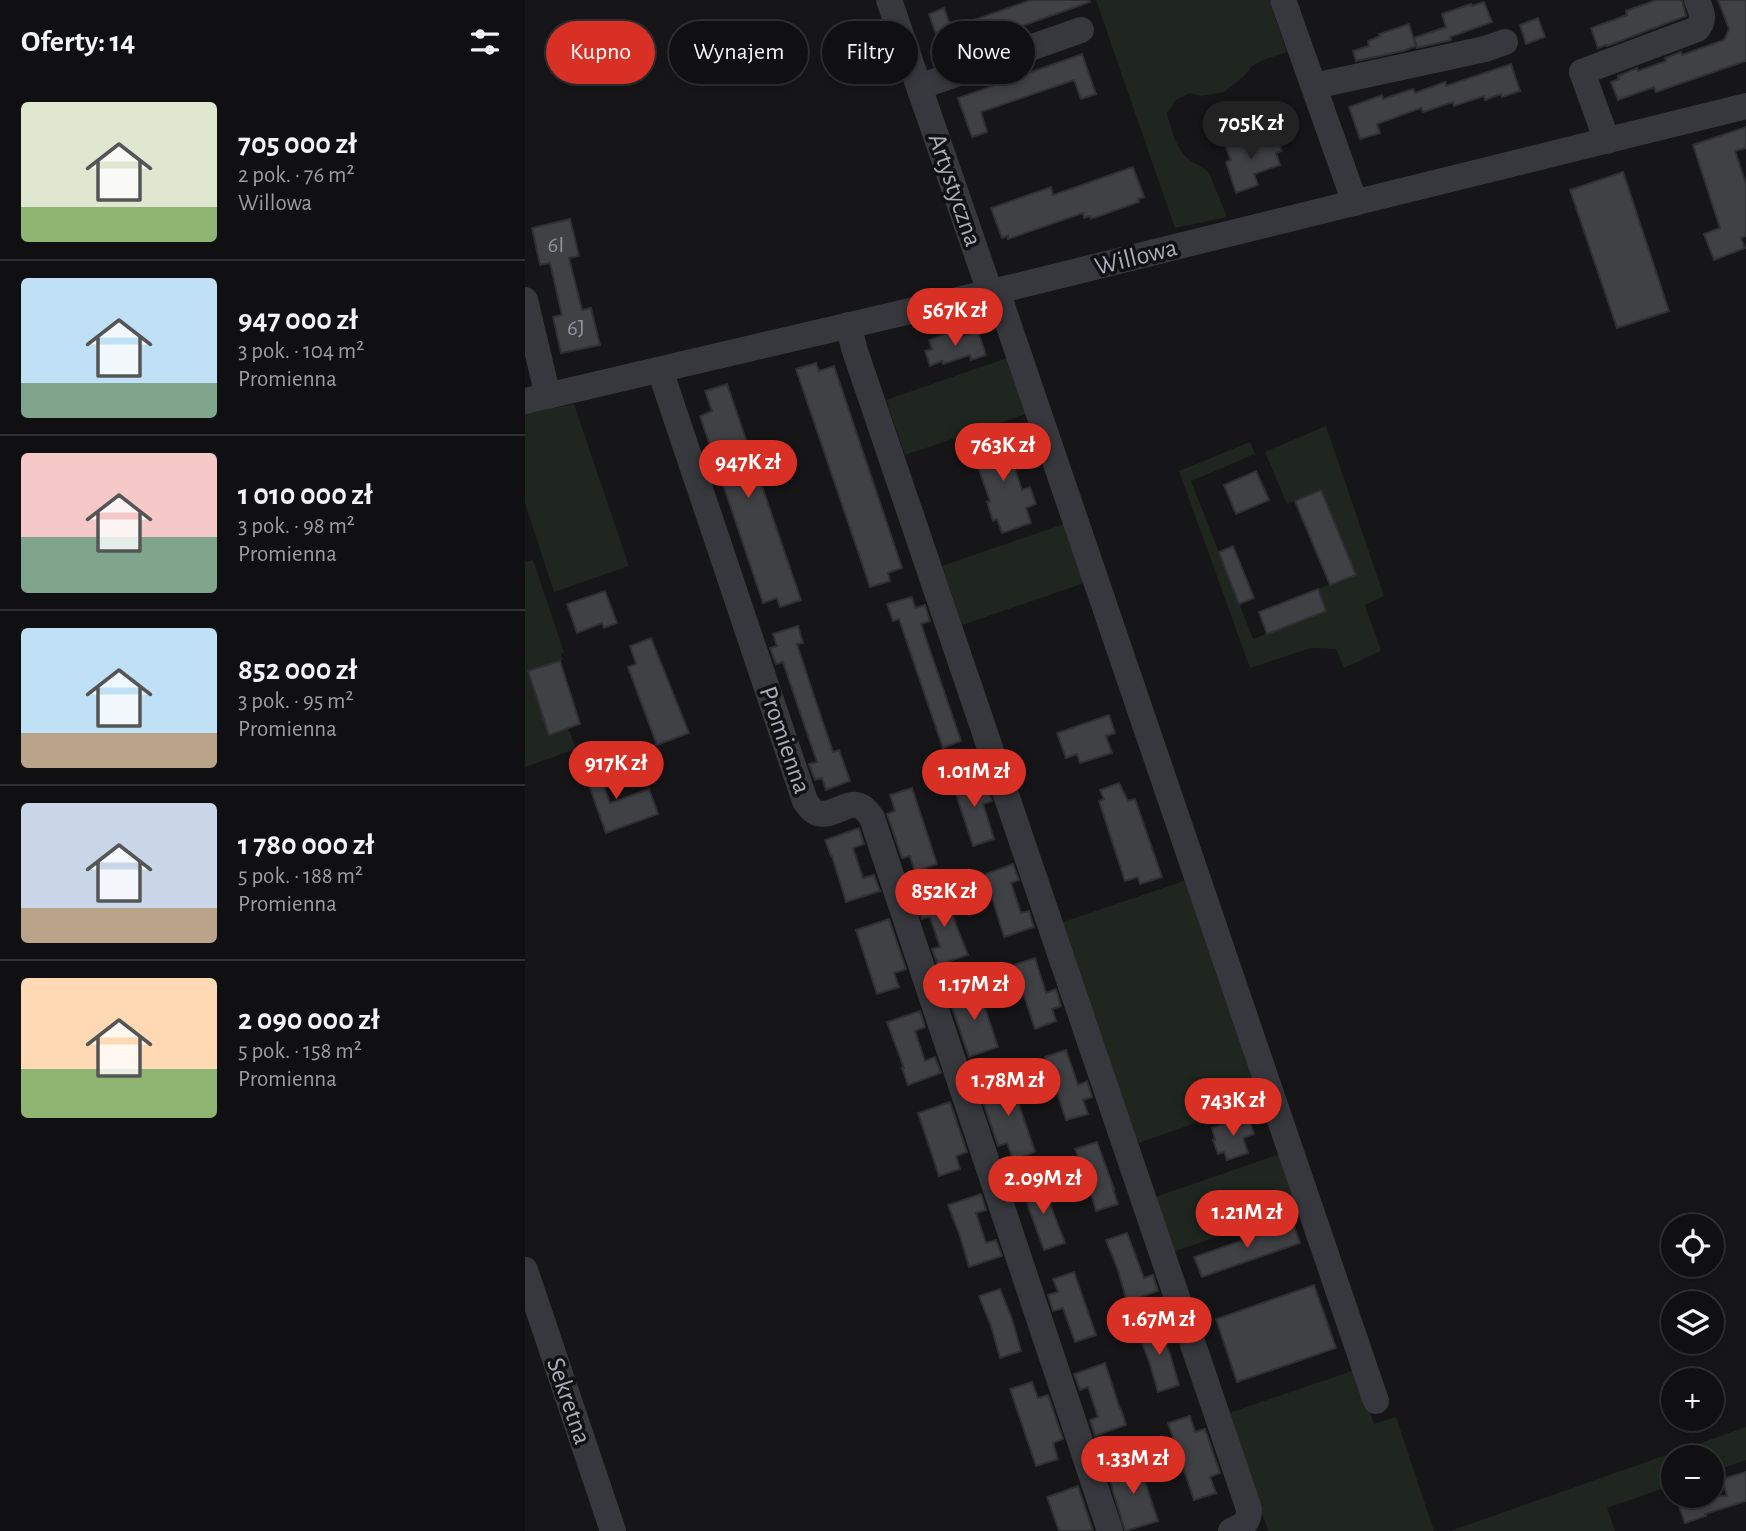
<!DOCTYPE html>
<html lang="pl">
<head>
<meta charset="utf-8">
<style>
  body { margin:0; font-family:"Alegreya Sans",sans-serif; background:#19191b; color:#f1f3f6; height:100vh; display:flex; flex-direction:column; font-size:26px; white-space:nowrap }
  * { box-sizing:border-box; margin:0 }
  p { font-size:23px; color:#9c9d9f }
  .icon { flex:none; width:38px; height:38px; fill:none; stroke:currentColor; stroke-width:2; stroke-linecap:round; stroke-linejoin:round }
  .map { position:relative; flex:1; overflow:hidden }
  .side { display:flex; flex-direction:column; background:#101012; width:525px }
  .side>* { flex:none }
  .guide { position:absolute; left:21px; top:21px; width:665px; height:63px; display:flex; gap:14px }
  .buttons { position:absolute; left:1136px; top:1214px; display:grid; gap:14px }
  .buttons a { display:grid; place-items:center; width:63px; height:63px; border-radius:50%; background:#101012; box-shadow:0 4px 10px #0003,0 0 0 2px #303032; font-size:35px }
  .price { position:absolute; translate:-50% -60px; padding:0 16px; border-radius:24px; background:#d93025; color:#fff; font-size:23px; line-height:46px; filter:drop-shadow(0 2px 4px #0008) }
  .price::after { content:''; position:absolute; left:50%; top:42px; width:21px; height:16px; margin-left:-10px; background:inherit; clip-path:polygon(0 0,100% 0,50% 100%) }
  .price.selected { background:#222; color:#fff }
  ul { padding:0; list-style:none }
  li { display:flex; align-items:center; gap:21px; height:175px; padding:0 21px }
  li+li { border-top:2px solid #303032 }
  li span { display:grid; place-items:center; flex:none; width:196px; height:140px; border-radius:7px; color:#555 }
  li>.icon { margin-inline-start:auto }
  span .icon { width:84px; height:84px; fill:#fffc; stroke-width:1 }
  li b { font-size:30px }
  h2 { display:flex; justify-content:space-between; align-items:center; height:84px; padding:0 21px; font-size:30px }
  .chip { padding:0 24px; border-radius:32px; background:#101012; box-shadow:0 4px 10px #0003,0 0 0 2px #303032; font-size:24px; line-height:63px }
  .chip.selected { background:#d93025; color:#fff }
  main { display:flex; flex:1; min-height:0 }
  .map>svg:first-child { display:block }
</style>
</head>
<body>
<main>
<section class="side">
<h2>Oferty: 14<svg class="icon" aria-label="filters" viewBox="0 0 24 24"><path d="M4 7h16M4 17h16"/><circle cx="9" cy="7" r="2"/><circle cx="15" cy="17" r="2"/></svg></h2>
<ul>
<li><span style="background:linear-gradient(#dfe7d0 75%,#8fb573 0)"><svg class="icon" aria-label="home" viewBox="0 0 24 24"><path d="M3 11l9-7 9 7M6 9v11h12V9"/></svg></span><div><b>705 000 zł</b><p>2 pok. · 76 m²</p><p>Willowa</p></div></li>
<li><span style="background:linear-gradient(#bfe0f5 75%,#7fa58c 0)"><svg class="icon" aria-label="home" viewBox="0 0 24 24"><path d="M3 11l9-7 9 7M6 9v11h12V9"/></svg></span><div><b>947 000 zł</b><p>3 pok. · 104 m²</p><p>Promienna</p></div></li>
<li><span style="background:linear-gradient(#f6c9c9 60%,#7fa58c 0)"><svg class="icon" aria-label="home" viewBox="0 0 24 24"><path d="M3 11l9-7 9 7M6 9v11h12V9"/></svg></span><div><b>1 010 000 zł</b><p>3 pok. · 98 m²</p><p>Promienna</p></div></li>
<li><span style="background:linear-gradient(#bfe0f5 75%,#b9a48a 0)"><svg class="icon" aria-label="home" viewBox="0 0 24 24"><path d="M3 11l9-7 9 7M6 9v11h12V9"/></svg></span><div><b>852 000 zł</b><p>3 pok. · 95 m²</p><p>Promienna</p></div></li>
<li><span style="background:linear-gradient(#c9d6e8 75%,#b9a48a 0)"><svg class="icon" aria-label="home" viewBox="0 0 24 24"><path d="M3 11l9-7 9 7M6 9v11h12V9"/></svg></span><div><b>1 780 000 zł</b><p>5 pok. · 188 m²</p><p>Promienna</p></div></li>
<li><span style="background:linear-gradient(#ffd9b3 65%,#8fb573 0)"><svg class="icon" aria-label="home" viewBox="0 0 24 24"><path d="M3 11l9-7 9 7M6 9v11h12V9"/></svg></span><div><b>2 090 000 zł</b><p>5 pok. · 158 m²</p><p>Promienna</p></div></li>
</ul>
</section>
<div class="map">
<svg width="1221" height="1531" viewBox="0 0 1221 1531">
  <rect width="100%" height="100%" fill="#161618"/>
  <!-- green -->
  <g fill="#1e261f">
    <path d="M571 0H744L762 52 738 60 727 66 719 76 699 92 677 96 665 93 651 100 642 113C645 127 652 151 665 160 671 165 678 166 684 173L702 217 650 228Z"/>
    <path d="M482 358 501 414 380 455 361 400Z"/>
    <path d="M49 404 104 566 29 592 0 503V414Z"/>
    <path d="M801 426 859 596 840 605 856 651 819 668 811 649 786 648 725 668 654 471 725 442 730 454 666 481 728 639 801 611 793 589 830 575 796 490 762 504 740 452Z"/>
    <path d="M539 524 559 583 437 625 417 566Z"/>
    <path d="M8 560 39 652 36 654 38 660 3 672 24 734 43 728 51 749 0 767V562Z"/>
    <path d="M662 880 738 1099 611 1144 538 922Z"/>
    <path d="M755 1154 775 1208 648 1252 630 1197Z"/>
    <path d="M830 1370 849 1424 871 1417 909 1531H743L704 1413Z"/>
    <path d="M1221 1427V1460L1187 1472 1186 1458H1148V1485L1082 1508 1090 1531H925Z"/>
  </g>
  <!-- building -->
  <g fill="#404145" stroke="#303034" stroke-width="2">
    <path d="M506 0H564L565 2 418 54 404 14 419 8 426 28Z"/>
    <path d="M1131 0H1157L1161 16 1082 46 1081 45 1073 48 1066 28 1102 15 1101 11Z"/>
    <path d="M1193 0H1221V61L1131 92 1129 87 1093 100 1086 82 1094 79 1093 76 1112 68 1113 71 1141 61 1140 58 1156 52 1157 55 1199 40 1204 29Z"/>
    <path d="M959 2 967 22 925 37 926 40 892 48 889 38 921 27 917 14 946 4 947 6Z"/>
    <path d="M1013 18 1020 37 1001 44 995 25Z"/>
    <path d="M884 24 891 46 878 51 831 61 828 51 844 46 843 41 855 36 854 34Z"/>
    <path d="M557 54 571 94 556 99 549 80 456 112 462 132 447 137 433 98Z"/>
    <path d="M986 64 995 91 977 97 976 94 960 100 959 96 929 106 928 102 898 112 896 108 852 124 855 133 835 139 824 107 857 95 858 99 888 89 890 93 920 82 921 86Z"/>
    <path d="M1221 127V148L1210 151 1221 184V236L1216 238 1220 248 1189 260 1179 234 1195 228 1168 145Z"/>
    <path d="M751 135 757 151 751 153 755 165 729 174 733 185 711 193 701 162 706 160 700 146 717 140 719 146Z"/>
    <path d="M608 167 619 197 613 199 614 202 566 219 565 216 559 218 558 213 483 239V236L477 238 466 208 526 187 528 195Z"/>
    <path d="M1098 172 1144 311 1092 328 1045 190Z"/>
    <path d="M45 219 54 256 44 258 57 310 66 308 75 345 36 353 28 317 37 315 25 263 15 265 7 228Z"/>
    <path d="M453 331 461 355 446 360 445 355 418 364 417 361 405 366 400 351 407 349 404 340 425 332 427 340Z"/>
    <path d="M291 363 294 371 309 366 377 568 363 573 365 581 345 587 271 369Z"/>
    <path d="M202 384 276 600 255 607 252 598 238 603 175 416 187 411 180 391Z"/>
    <path d="M484 432 490 449 484 452 497 490 505 487 511 504 501 508 506 523 477 533 472 519 468 521 462 502 465 501 447 450 457 447 455 442Z"/>
    <path d="M731 471 744 500 711 514 699 485Z"/>
    <path d="M796 490 831 575 805 585 770 501Z"/>
    <path d="M708 546 729 598 714 604 694 552Z"/>
    <path d="M793 589 801 611 742 634 734 612Z"/>
    <path d="M80 591 92 623 79 628 77 623 52 633 42 604Z"/>
    <path d="M387 597 390 608 400 605 405 621 396 624 436 741 418 748 374 619 368 621 362 604Z"/>
    <path d="M273 626 278 643 272 644 287 690 308 752 314 750 325 781 301 790 297 778 290 780 284 764 292 762 280 727 258 662 251 664 245 648 252 646 248 634Z"/>
    <path d="M126 638 164 733 132 745 103 667 111 664 105 646Z"/>
    <path d="M35 661 55 724 24 735 3 671Z"/>
    <path d="M584 715 590 733 581 736 587 753 555 763 552 754 541 758 532 733Z"/>
    <path d="M52 752 69 758 85 803 124 789 133 814 81 833Z"/>
    <path d="M448 775 453 788 461 785 467 801 458 804 469 839 448 846 427 782Z"/>
    <path d="M594 783 603 801 610 799 637 877 615 884 613 877 600 881 574 801 579 799 575 790Z"/>
    <path d="M387 788 412 864 390 872 385 856 377 858 362 814 370 811 365 795Z"/>
    <path d="M334 828 339 844 328 848 338 878 349 875 355 891 321 902 307 856H306L300 840Z"/>
    <path d="M488 864 494 880 486 883 496 913 504 911 509 927 479 937 465 891H463L458 875Z"/>
    <path d="M422 893 431 925 443 955 413 965 407 949 415 947 405 917 397 919 392 903Z"/>
    <path d="M364 919 381 969 369 973 374 987 352 994 331 930Z"/>
    <path d="M510 958 521 993 531 989 536 1006 527 1009 531 1021 510 1029 489 965Z"/>
    <path d="M452 984 473 1047 444 1057 427 1007 435 1004 431 991Z"/>
    <path d="M395 1011 400 1027 390 1031 400 1061 410 1057 416 1073 383 1085 377 1068H379L362 1022Z"/>
    <path d="M541 1050 553 1085 562 1081 567 1097 558 1100 563 1114 541 1120 520 1057Z"/>
    <path d="M484 1075 510 1152 488 1160 482 1143 473 1146 458 1102 467 1099 462 1083Z"/>
    <path d="M425 1102 442 1152 431 1156 435 1169 414 1176 393 1113Z"/>
    <path d="M723 1116 729 1134 718 1138 723 1153 702 1160 699 1152 693 1154 688 1140H690L687 1128Z"/>
    <path d="M572 1142 589 1189H588L593 1204 571 1211 562 1179 550 1149Z"/>
    <path d="M519 1181 528 1212 540 1243 519 1250 502 1203H503L498 1188Z"/>
    <path d="M456 1194 461 1210 451 1213 461 1243 471 1240 477 1256 444 1267 435 1236 423 1205Z"/>
    <path d="M768 1223 775 1243 677 1277 669 1257Z"/>
    <path d="M602 1233 619 1278 628 1275 633 1291 602 1302 593 1270 581 1240Z"/>
    <path d="M549 1272 571 1335 550 1342 538 1308 528 1311 523 1295 533 1292 528 1279Z"/>
    <path d="M789 1285 811 1348 712 1382 691 1319Z"/>
    <path d="M475 1289 487 1319 496 1351 475 1358 466 1326 454 1296Z"/>
    <path d="M633 1323 645 1354 654 1385 633 1392 624 1361 612 1330Z"/>
    <path d="M580 1363 595 1409H596L601 1425 570 1436 565 1420 573 1417 563 1387 555 1390 549 1374Z"/>
    <path d="M507 1382 513 1398 523 1395 538 1439 528 1443 533 1459 511 1466 485 1389Z"/>
    <path d="M665 1416 670 1432 680 1429 695 1473 685 1477 691 1493 669 1500 643 1423Z"/>
    <path d="M612 1458 633 1521 600 1531 585 1481 595 1478 591 1465Z"/>
    <path d="M1221 1472V1501L1180 1514 1181 1516 1160 1523 1152 1501 1168 1496H1202L1197 1479Z"/>
    <path d="M553 1486 568 1531H534L522 1497Z"/>
  </g>
  <g fill="none" stroke-linecap="round" stroke-linejoin="round">
    <!-- minor -->
    <g stroke="#37383d" stroke-width="26">
      <path d="M364 0 465 292"/>
      <path d="M758 0 830 203"/>
      <path d="M789 86 960 49 980 42"/>
      <path d="M394 87 556 30"/>
      <path d="M1082 141 1057 72 1172 29C1181 19 1176 11 1172 0"/>
      <path d="M472 291 851 1401"/>
      <path d="M0 300 23 396"/>
      <path d="M323 325 330 351 724 1509C724 1523 718 1526 706 1531"/>
      <path d="M135 370 280 801C283 805 286 811 292 813 314 819 328 788 347 818L585 1531"/>
      <path d="M0 401 484 288 1221 106"/>
      <path d="M0 1270 88 1531"/>
    </g>
  </g>
  <g text-anchor="middle" dominant-baseline="central" stroke-width="7" stroke-linejoin="round" paint-order="stroke">
    <!-- number labels -->
    <g font-size="23" fill="#8e929b">
      <text x="31" y="245">6I</text>
      <text x="51" y="328">6J</text>
    </g>
    <!-- street labels -->
    <g font-size="26" fill="#a8adb8" stroke="#111113">
      <text transform="translate(430 190) rotate(71)">Artystyczna</text>
      <text transform="translate(611 257) rotate(-14)">Willowa</text>
      <text transform="translate(260 740) rotate(71)">Promienna</text>
      <text transform="translate(44 1401) rotate(71)">Sekretna</text>
    </g>
  </g>
</svg>
<div class="buttons">
<a><svg class="icon" aria-label="locate" viewBox="0 0 24 24"><circle cx="12" cy="12" r="6"/><path d="M12 2v4M12 18v4M2 12h4M18 12h4"/></svg></a>
<a><svg class="icon" aria-label="layers" viewBox="0 0 24 24"><path d="M12 4l9 5-9 5-9-5zM3 14l9 5 9-5"/></svg></a>
<a>+</a>
<a>−</a>
</div>
<b class="price selected" style="left:726px;top:161px">705K zł</b>
<b class="price" style="left:430px;top:348px">567K zł</b>
<b class="price" style="left:478px;top:483px">763K zł</b>
<b class="price" style="left:223px;top:500px">947K zł</b>
<b class="price" style="left:91px;top:801px">917K zł</b>
<b class="price" style="left:449px;top:809px">1.01M zł</b>
<b class="price" style="left:419px;top:929px">852K zł</b>
<b class="price" style="left:449px;top:1022px">1.17M zł</b>
<b class="price" style="left:483px;top:1118px">1.78M zł</b>
<b class="price" style="left:708px;top:1138px">743K zł</b>
<b class="price" style="left:518px;top:1216px">2.09M zł</b>
<b class="price" style="left:722px;top:1250px">1.21M zł</b>
<b class="price" style="left:634px;top:1357px">1.67M zł</b>
<b class="price" style="left:608px;top:1496px">1.33M zł</b>
<div class="guide">
<a class="chip selected">Kupno</a>
<a class="chip">Wynajem</a>
<a class="chip">Filtry</a>
<a class="chip">Nowe</a>
</div>
</div>
</main>
</body>
</html>
